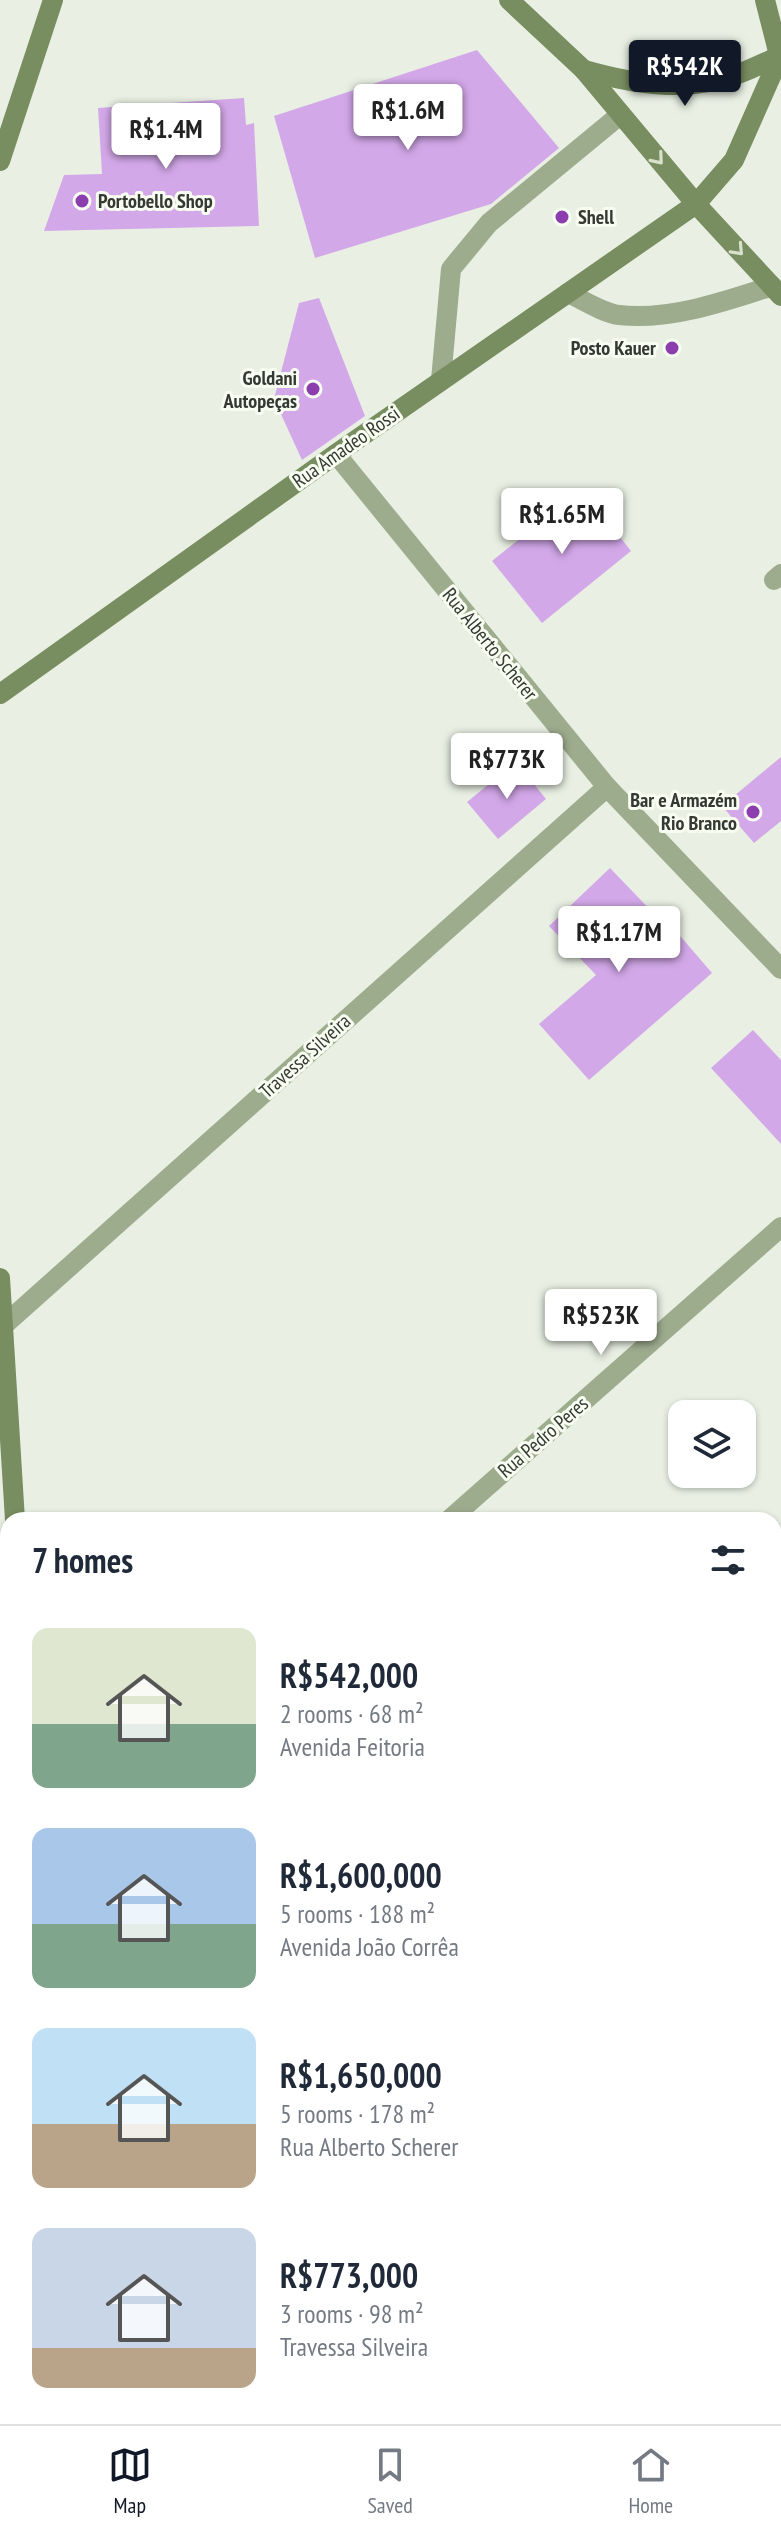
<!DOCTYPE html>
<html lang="en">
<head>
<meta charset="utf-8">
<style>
  body { margin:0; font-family:"PT Sans Narrow",sans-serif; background:#f2f2f3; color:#1f2937; height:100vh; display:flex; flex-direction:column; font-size:30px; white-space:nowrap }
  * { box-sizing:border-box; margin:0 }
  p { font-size:26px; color:#747a83 }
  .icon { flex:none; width:44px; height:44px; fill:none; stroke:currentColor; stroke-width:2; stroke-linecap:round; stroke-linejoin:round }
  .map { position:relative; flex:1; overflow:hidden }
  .side { position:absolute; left:0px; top:1512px; width:782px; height:912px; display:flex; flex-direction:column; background:#fff; border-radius:24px 24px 0 0; box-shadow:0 2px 6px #0004 }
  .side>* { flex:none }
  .buttons { position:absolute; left:668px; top:1400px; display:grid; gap:16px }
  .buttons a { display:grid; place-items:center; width:88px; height:88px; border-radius:16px; background:#fff; box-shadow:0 2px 6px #0004; font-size:40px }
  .price { position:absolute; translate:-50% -68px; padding:0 18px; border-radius:8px; background:#fff; color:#222; font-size:26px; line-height:52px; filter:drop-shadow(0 2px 4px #0008) }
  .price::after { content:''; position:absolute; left:50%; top:48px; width:24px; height:18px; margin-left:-12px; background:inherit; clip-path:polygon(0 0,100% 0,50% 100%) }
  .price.active { background:#111827; color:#fff }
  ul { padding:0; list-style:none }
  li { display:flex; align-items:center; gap:24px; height:200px; padding:0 32px }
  li span { display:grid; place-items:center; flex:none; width:224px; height:160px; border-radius:16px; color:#555 }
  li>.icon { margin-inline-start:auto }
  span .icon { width:96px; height:96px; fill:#fffc; stroke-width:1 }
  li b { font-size:34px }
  h2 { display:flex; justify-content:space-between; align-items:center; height:96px; padding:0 32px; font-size:34px }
  .menu { display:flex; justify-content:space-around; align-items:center; height:112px; border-top:2px solid #e0e1e3; background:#fff; font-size:22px; color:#747a83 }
  .menu a { display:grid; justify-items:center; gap:4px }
  .menu .active { color:#111827 }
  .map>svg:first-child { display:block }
</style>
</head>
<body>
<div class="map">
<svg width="781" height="2424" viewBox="0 0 781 2424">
  <rect width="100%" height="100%" fill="#e9f0e3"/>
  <!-- building -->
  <g fill="#d3a8e9">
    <path d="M477 50 559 148 491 204 315 258 274 116Z"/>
    <path d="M244 98 246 125 254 123 259 226 44 231 64 175 102 174 98 108Z"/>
    <path d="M319 298 365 416 302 460 274 399 299 303Z"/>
    <path d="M582 489 631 551 542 623 492 561Z"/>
    <path d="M781 757V821L754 843 722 806Z"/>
    <path d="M516 762 546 799 498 839 467 802Z"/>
    <path d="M610 868 659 919 663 916 712 973 589 1080 539 1024 596 975 549 926Z"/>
    <path d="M753 1030 781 1060V1144L711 1068Z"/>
  </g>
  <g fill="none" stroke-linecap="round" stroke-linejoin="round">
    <!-- lane -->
    <g stroke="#9eac8e" stroke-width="20">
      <path d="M568 293C583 300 603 313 619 315 668 321 727 301 772 286"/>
      <path d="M441 380 451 269 489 223 620 115"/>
      <path d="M774 580 781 574"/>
    </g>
    <!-- street -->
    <g stroke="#9eac8e" stroke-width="20">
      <path d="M336 454 607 787 781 969"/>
      <path d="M4 1325 607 787"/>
      <path d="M449 1520 781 1227"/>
      <path d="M774 1770 781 1763"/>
      <path d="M774 2211 781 2207"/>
      <path d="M640 2416 644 2424"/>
      <path d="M331 2424 348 2416"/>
    </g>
    <!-- secondary -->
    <g stroke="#788d60" stroke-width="20">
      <path d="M509 0 584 70 696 204 781 296"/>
      <path d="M765 0 781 63"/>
      <path d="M584 70C634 84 685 93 735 75 751 70 766 61 781 56"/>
      <path d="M0 161 53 0"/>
      <path d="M0 694 336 454 696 204 734 160 780 56"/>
      <path d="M0 1278 15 1520"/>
      <path d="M21 2424 22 2416"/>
    </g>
  </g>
  <!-- one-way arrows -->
  <defs><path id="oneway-chevron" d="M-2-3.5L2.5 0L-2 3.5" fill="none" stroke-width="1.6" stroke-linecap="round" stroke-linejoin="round" transform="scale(2)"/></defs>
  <g stroke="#d7e1cc">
    <use href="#oneway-chevron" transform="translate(658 159) rotate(50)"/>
    <use href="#oneway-chevron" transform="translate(738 250) rotate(47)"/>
  </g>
  <!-- markers -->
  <g fill="#8c3eae" stroke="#f7fdf0" stroke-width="3">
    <circle cx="82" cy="201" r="8"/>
    <circle cx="562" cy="217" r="8"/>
    <circle cx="672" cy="348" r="8"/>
    <circle cx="313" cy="389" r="8"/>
    <circle cx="753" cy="812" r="8"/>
  </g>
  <g text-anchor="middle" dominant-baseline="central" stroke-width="6" stroke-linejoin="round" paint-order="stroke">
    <!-- poi labels -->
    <g font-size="20" font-weight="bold" fill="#363833" stroke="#f7fdf0" text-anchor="end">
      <text x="98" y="201" text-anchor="start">Portobello Shop</text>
      <text x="578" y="217" text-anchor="start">Shell</text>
      <text x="656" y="348">Posto Kauer</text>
      <text x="297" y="378">Goldani<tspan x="297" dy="23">Autopeças</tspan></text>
      <text x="737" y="800">Bar e Armazém<tspan x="737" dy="23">Rio Branco</tspan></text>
    </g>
    <!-- street labels -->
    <g font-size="20" fill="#363833" stroke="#f7fdf0">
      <text transform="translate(346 447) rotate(-35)">Rua Amadeo Rossi</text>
      <text transform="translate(490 644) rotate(51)">Rua Alberto Scherer</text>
      <text transform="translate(305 1056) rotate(-42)">Travessa Silveira</text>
      <text transform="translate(543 1437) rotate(-41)">Rua Pedro Peres</text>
    </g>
  </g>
</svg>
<div class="buttons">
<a><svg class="icon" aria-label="layers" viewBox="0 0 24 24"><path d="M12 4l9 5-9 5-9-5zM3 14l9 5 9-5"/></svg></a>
</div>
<b class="price active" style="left:685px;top:108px">R$542K</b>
<b class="price" style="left:408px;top:152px">R$1.6M</b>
<b class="price" style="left:166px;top:171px">R$1.4M</b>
<b class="price" style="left:562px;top:556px">R$1.65M</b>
<b class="price" style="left:507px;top:801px">R$773K</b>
<b class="price" style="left:619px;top:974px">R$1.17M</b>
<b class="price" style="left:601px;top:1357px">R$523K</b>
<section class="side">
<h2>7 homes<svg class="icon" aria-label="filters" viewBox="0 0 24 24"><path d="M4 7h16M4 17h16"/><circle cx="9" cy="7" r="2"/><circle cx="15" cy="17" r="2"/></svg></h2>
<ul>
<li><span style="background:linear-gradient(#dfe7d0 60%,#7fa58c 0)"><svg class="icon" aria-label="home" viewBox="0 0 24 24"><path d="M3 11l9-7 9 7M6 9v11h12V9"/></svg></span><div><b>R$542,000</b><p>2 rooms · 68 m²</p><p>Avenida Feitoria</p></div></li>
<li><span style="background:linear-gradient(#a9c7e8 60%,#7fa58c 0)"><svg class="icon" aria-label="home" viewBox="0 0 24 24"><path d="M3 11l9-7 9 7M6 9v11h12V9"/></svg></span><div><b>R$1,600,000</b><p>5 rooms · 188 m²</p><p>Avenida João Corrêa</p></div></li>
<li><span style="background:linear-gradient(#bfe0f5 60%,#b9a48a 0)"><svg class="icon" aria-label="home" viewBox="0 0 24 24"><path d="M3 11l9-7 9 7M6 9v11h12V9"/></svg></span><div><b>R$1,650,000</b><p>5 rooms · 178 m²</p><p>Rua Alberto Scherer</p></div></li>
<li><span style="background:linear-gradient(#c9d6e8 75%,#b9a48a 0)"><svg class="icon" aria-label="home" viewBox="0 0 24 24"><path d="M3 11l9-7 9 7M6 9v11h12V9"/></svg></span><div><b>R$773,000</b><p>3 rooms · 98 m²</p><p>Travessa Silveira</p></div></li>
</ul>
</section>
</div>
<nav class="menu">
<a class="active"><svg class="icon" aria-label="map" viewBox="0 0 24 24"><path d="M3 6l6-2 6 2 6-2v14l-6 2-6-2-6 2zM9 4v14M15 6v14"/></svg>Map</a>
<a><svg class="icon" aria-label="saved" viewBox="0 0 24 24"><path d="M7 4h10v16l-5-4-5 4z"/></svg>Saved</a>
<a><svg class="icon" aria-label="home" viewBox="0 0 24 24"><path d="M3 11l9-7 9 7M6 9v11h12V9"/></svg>Home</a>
</nav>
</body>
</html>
